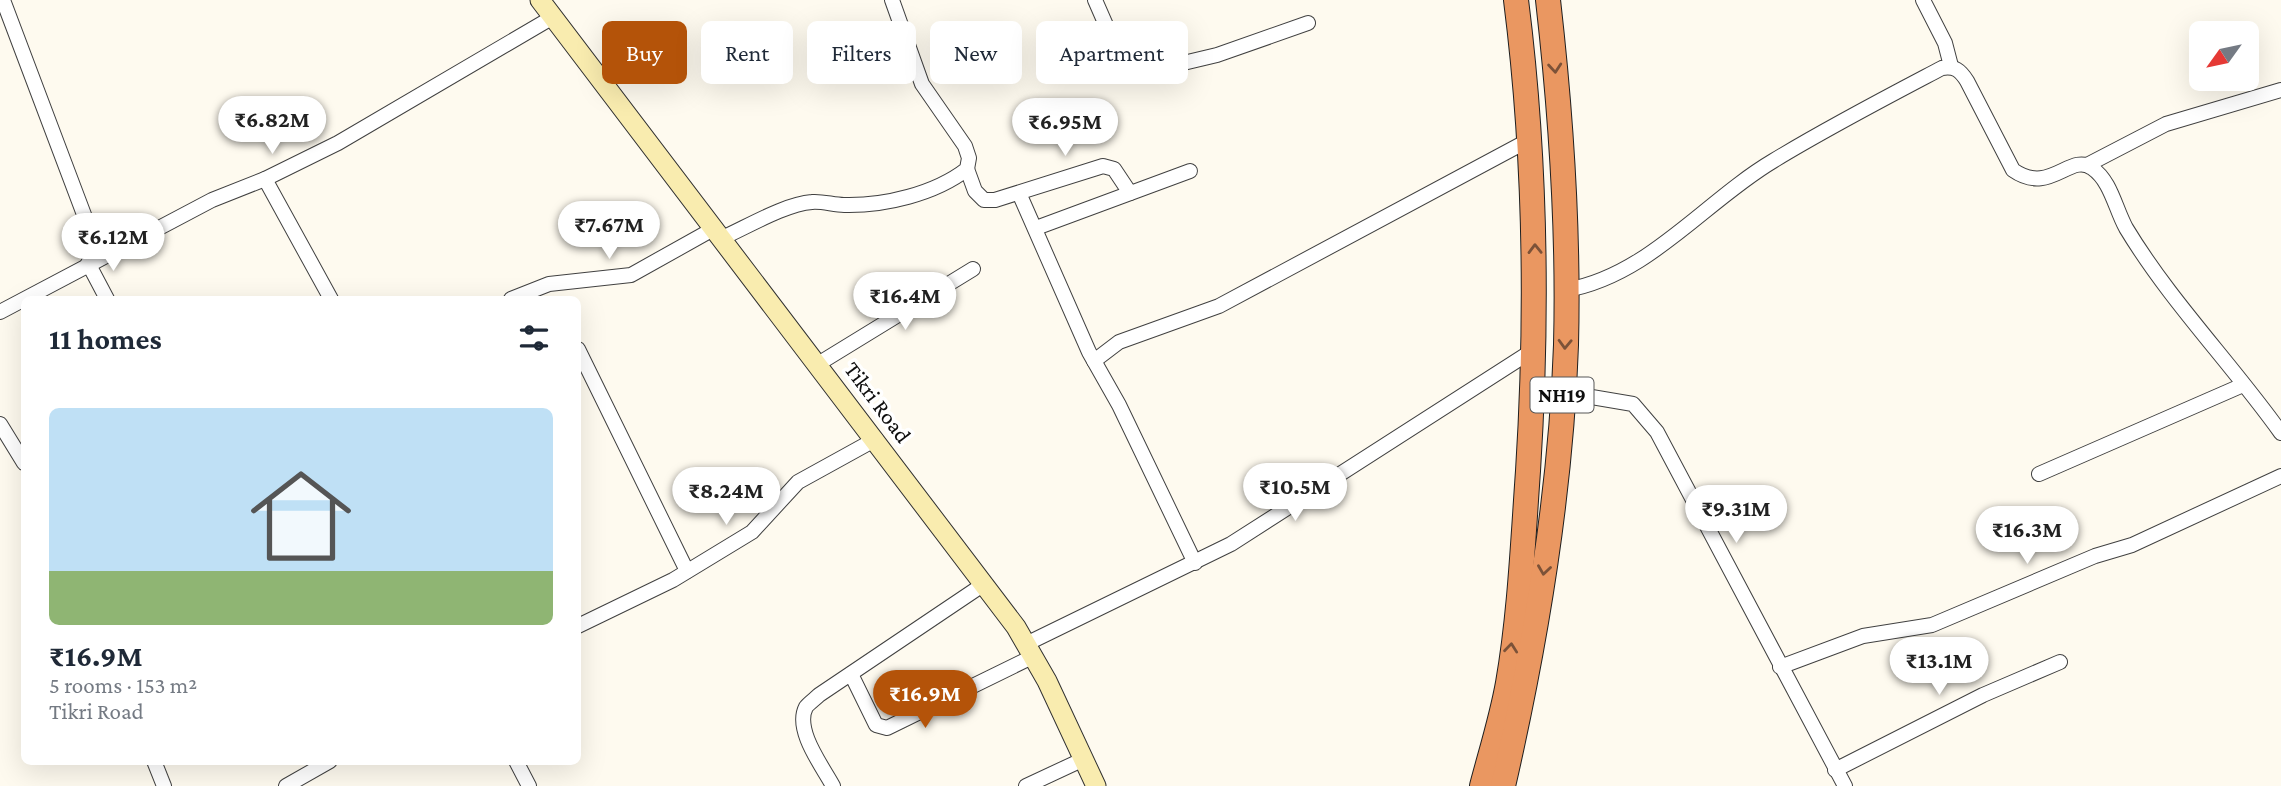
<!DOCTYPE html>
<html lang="en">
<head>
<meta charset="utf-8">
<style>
  body { margin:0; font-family:"Crimson Pro",serif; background:#f2f2f3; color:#1f2937; height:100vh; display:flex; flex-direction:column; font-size:26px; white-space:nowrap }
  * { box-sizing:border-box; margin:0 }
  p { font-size:23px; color:#747a83 }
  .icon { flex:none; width:38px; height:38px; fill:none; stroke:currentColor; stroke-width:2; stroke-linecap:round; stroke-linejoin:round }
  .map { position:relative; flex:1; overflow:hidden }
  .side { position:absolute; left:21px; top:296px; width:560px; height:469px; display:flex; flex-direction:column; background:#fff; border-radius:10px; box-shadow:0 7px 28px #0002 }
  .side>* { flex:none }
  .hud { position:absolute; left:602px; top:21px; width:665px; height:63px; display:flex; gap:14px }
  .needle { width:46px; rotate:237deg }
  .tools { position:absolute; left:2189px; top:21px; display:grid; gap:14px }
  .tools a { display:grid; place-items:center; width:70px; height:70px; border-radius:10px; background:#fff; box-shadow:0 7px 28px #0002; font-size:35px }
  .price { position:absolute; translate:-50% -60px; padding:0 16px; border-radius:24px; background:#fff; color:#222; font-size:23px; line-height:46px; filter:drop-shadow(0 2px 4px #0008) }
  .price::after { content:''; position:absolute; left:50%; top:42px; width:21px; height:16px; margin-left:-10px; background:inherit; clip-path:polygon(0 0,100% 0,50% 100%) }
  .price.active { background:#b45309; color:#fff }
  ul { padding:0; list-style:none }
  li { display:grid; align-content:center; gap:14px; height:371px; padding:0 28px }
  li span { display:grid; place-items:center; height:217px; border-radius:10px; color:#555 }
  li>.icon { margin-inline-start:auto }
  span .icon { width:126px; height:126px; fill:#fffc; stroke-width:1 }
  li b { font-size:30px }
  h2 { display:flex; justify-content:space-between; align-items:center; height:84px; padding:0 28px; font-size:30px }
  .pill { padding:0 24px; border-radius:10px; background:#fff; box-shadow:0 7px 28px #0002; font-size:24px; line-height:63px }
  .pill.active { background:#b45309; color:#fff }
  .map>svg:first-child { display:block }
</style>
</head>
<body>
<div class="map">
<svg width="2281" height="786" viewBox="0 0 2281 786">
  <rect width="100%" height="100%" fill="#fefaef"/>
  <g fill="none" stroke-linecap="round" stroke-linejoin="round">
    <defs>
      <g id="street">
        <path d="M3 0 100 257"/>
        <path d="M1095 0 1123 64 1129 72 1137 74 1217 55 1308 23"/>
        <path d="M1923 0 1945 43 1951 66"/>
        <path d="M2087 165 2166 124 2281 90"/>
        <path d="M967 169 975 191 984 200H995L1103 166 1114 169 1130 193"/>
        <path d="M265 179 331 299"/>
        <path d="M1019 193 1089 352 1119 405 1195 563"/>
        <path d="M1036 228 1190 171"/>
        <path d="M722 238C747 227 785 204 812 202 822 201 834 205 844 205 884 206 935 194 967 169L969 158 965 146 922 84 892 0"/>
        <path d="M88 263 107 299"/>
        <path d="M1566 290C1648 276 1704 202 1773 161 1827 128 1885 98 1942 68 1955 66 1960 70 1967 81L2013 170C2050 196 2070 152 2092 168 2111 181 2115 208 2126 228 2170 301 2231 363 2281 433"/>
        <path d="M511 299 549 284 631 275 715 228"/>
        <path d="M0 312 212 200 265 179 338 143 553 17"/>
        <path d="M578 349 687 571"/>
        <path d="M1094 361 1119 342 1219 306 1531 139"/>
        <path d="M818 364 973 269"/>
        <path d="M1562 392 1633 404 1657 432 1845 786"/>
        <path d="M0 424 24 463"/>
        <path d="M2039 474 2243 385"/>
        <path d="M578 626 673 580 752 532 798 482 876 439"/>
        <path d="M1026 644 1231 544 1535 349"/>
        <path d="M1780 667 1863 636 1932 625 2095 556 2132 545 2281 476"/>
        <path d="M851 674 876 725 887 728 1034 656"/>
        <path d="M154 761 164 786"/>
        <path d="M516 761 529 786"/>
        <path d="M1835 770 1983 695 2060 662"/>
        <path d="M286 786 330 761"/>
        <path d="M833 786C823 767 794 730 806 707 809 703 815 699 819 695L984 584"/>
        <path d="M1026 786 1084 759"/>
      </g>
      <path id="secondary" d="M540 0 1016 627 1047 681 1096 786"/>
      <g id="highway">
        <path d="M1482 786C1491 752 1502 717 1508 683 1520 614 1523 541 1528 471 1538 313 1536 157 1516 0"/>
        <path d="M1503 786C1536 642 1561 493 1566 345 1569 229 1561 114 1548 0"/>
      </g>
    </defs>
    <!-- street casing -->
    <use href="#street" stroke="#414141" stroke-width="16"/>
    <!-- secondary casing -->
    <use href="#secondary" stroke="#303030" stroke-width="21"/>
    <!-- highway casing -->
    <use href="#highway" stroke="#1f1f1f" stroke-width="26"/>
    <!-- street -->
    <use href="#street" stroke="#fff" stroke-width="14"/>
    <!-- secondary -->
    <use href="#secondary" stroke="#f9ecaf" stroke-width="19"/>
    <!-- highway -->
    <use href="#highway" stroke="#ea9761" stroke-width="24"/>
  </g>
  <!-- one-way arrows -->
  <defs><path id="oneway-chevron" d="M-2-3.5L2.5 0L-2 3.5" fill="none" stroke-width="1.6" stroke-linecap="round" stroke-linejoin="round" transform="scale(1.75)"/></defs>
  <g stroke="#7c5238">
    <use href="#oneway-chevron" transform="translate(1555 68) rotate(85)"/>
    <use href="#oneway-chevron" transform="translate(1535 249) rotate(-91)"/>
    <use href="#oneway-chevron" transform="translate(1565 344) rotate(92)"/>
    <use href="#oneway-chevron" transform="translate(1544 570) rotate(98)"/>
    <use href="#oneway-chevron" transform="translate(1511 648) rotate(-84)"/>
  </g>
  <g text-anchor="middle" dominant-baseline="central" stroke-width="7" stroke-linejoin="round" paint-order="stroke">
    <!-- shield labels -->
    <rect fill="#fff" stroke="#565656" stroke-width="2" x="1530.5" y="377.5" width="63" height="35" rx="5"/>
    <g font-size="21" font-weight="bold" fill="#0e0e0e">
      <text x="1562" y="395">NH19</text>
    </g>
    <!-- street labels -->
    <g font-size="23" fill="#0e0e0e" stroke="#fff">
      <text transform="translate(878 402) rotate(53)">Tikri Road</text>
    </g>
  </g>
</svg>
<div class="tools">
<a><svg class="needle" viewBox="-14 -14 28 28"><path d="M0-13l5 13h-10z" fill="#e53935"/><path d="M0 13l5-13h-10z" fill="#747a83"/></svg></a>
</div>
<b class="price" style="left:272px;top:156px">₹6.82M</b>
<b class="price" style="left:1065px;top:158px">₹6.95M</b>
<b class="price" style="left:609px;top:261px">₹7.67M</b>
<b class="price" style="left:113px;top:273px">₹6.12M</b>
<b class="price" style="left:905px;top:332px">₹16.4M</b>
<b class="price" style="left:1295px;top:523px">₹10.5M</b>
<b class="price" style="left:726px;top:527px">₹8.24M</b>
<b class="price" style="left:1736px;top:545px">₹9.31M</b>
<b class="price" style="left:2027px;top:566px">₹16.3M</b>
<b class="price" style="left:1939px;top:697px">₹13.1M</b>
<b class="price active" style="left:925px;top:730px">₹16.9M</b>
<div class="hud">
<a class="pill active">Buy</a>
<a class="pill">Rent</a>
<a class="pill">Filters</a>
<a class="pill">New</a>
<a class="pill">Apartment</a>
</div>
<section class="side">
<h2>11 homes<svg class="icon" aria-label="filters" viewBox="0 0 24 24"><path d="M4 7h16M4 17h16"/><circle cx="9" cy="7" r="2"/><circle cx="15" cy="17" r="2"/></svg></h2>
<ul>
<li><span style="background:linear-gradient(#bfe0f5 75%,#8fb573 0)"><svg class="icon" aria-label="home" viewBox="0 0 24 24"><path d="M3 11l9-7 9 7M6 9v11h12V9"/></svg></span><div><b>₹16.9M</b><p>5 rooms · 153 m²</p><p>Tikri Road</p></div></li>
</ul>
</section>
</div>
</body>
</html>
